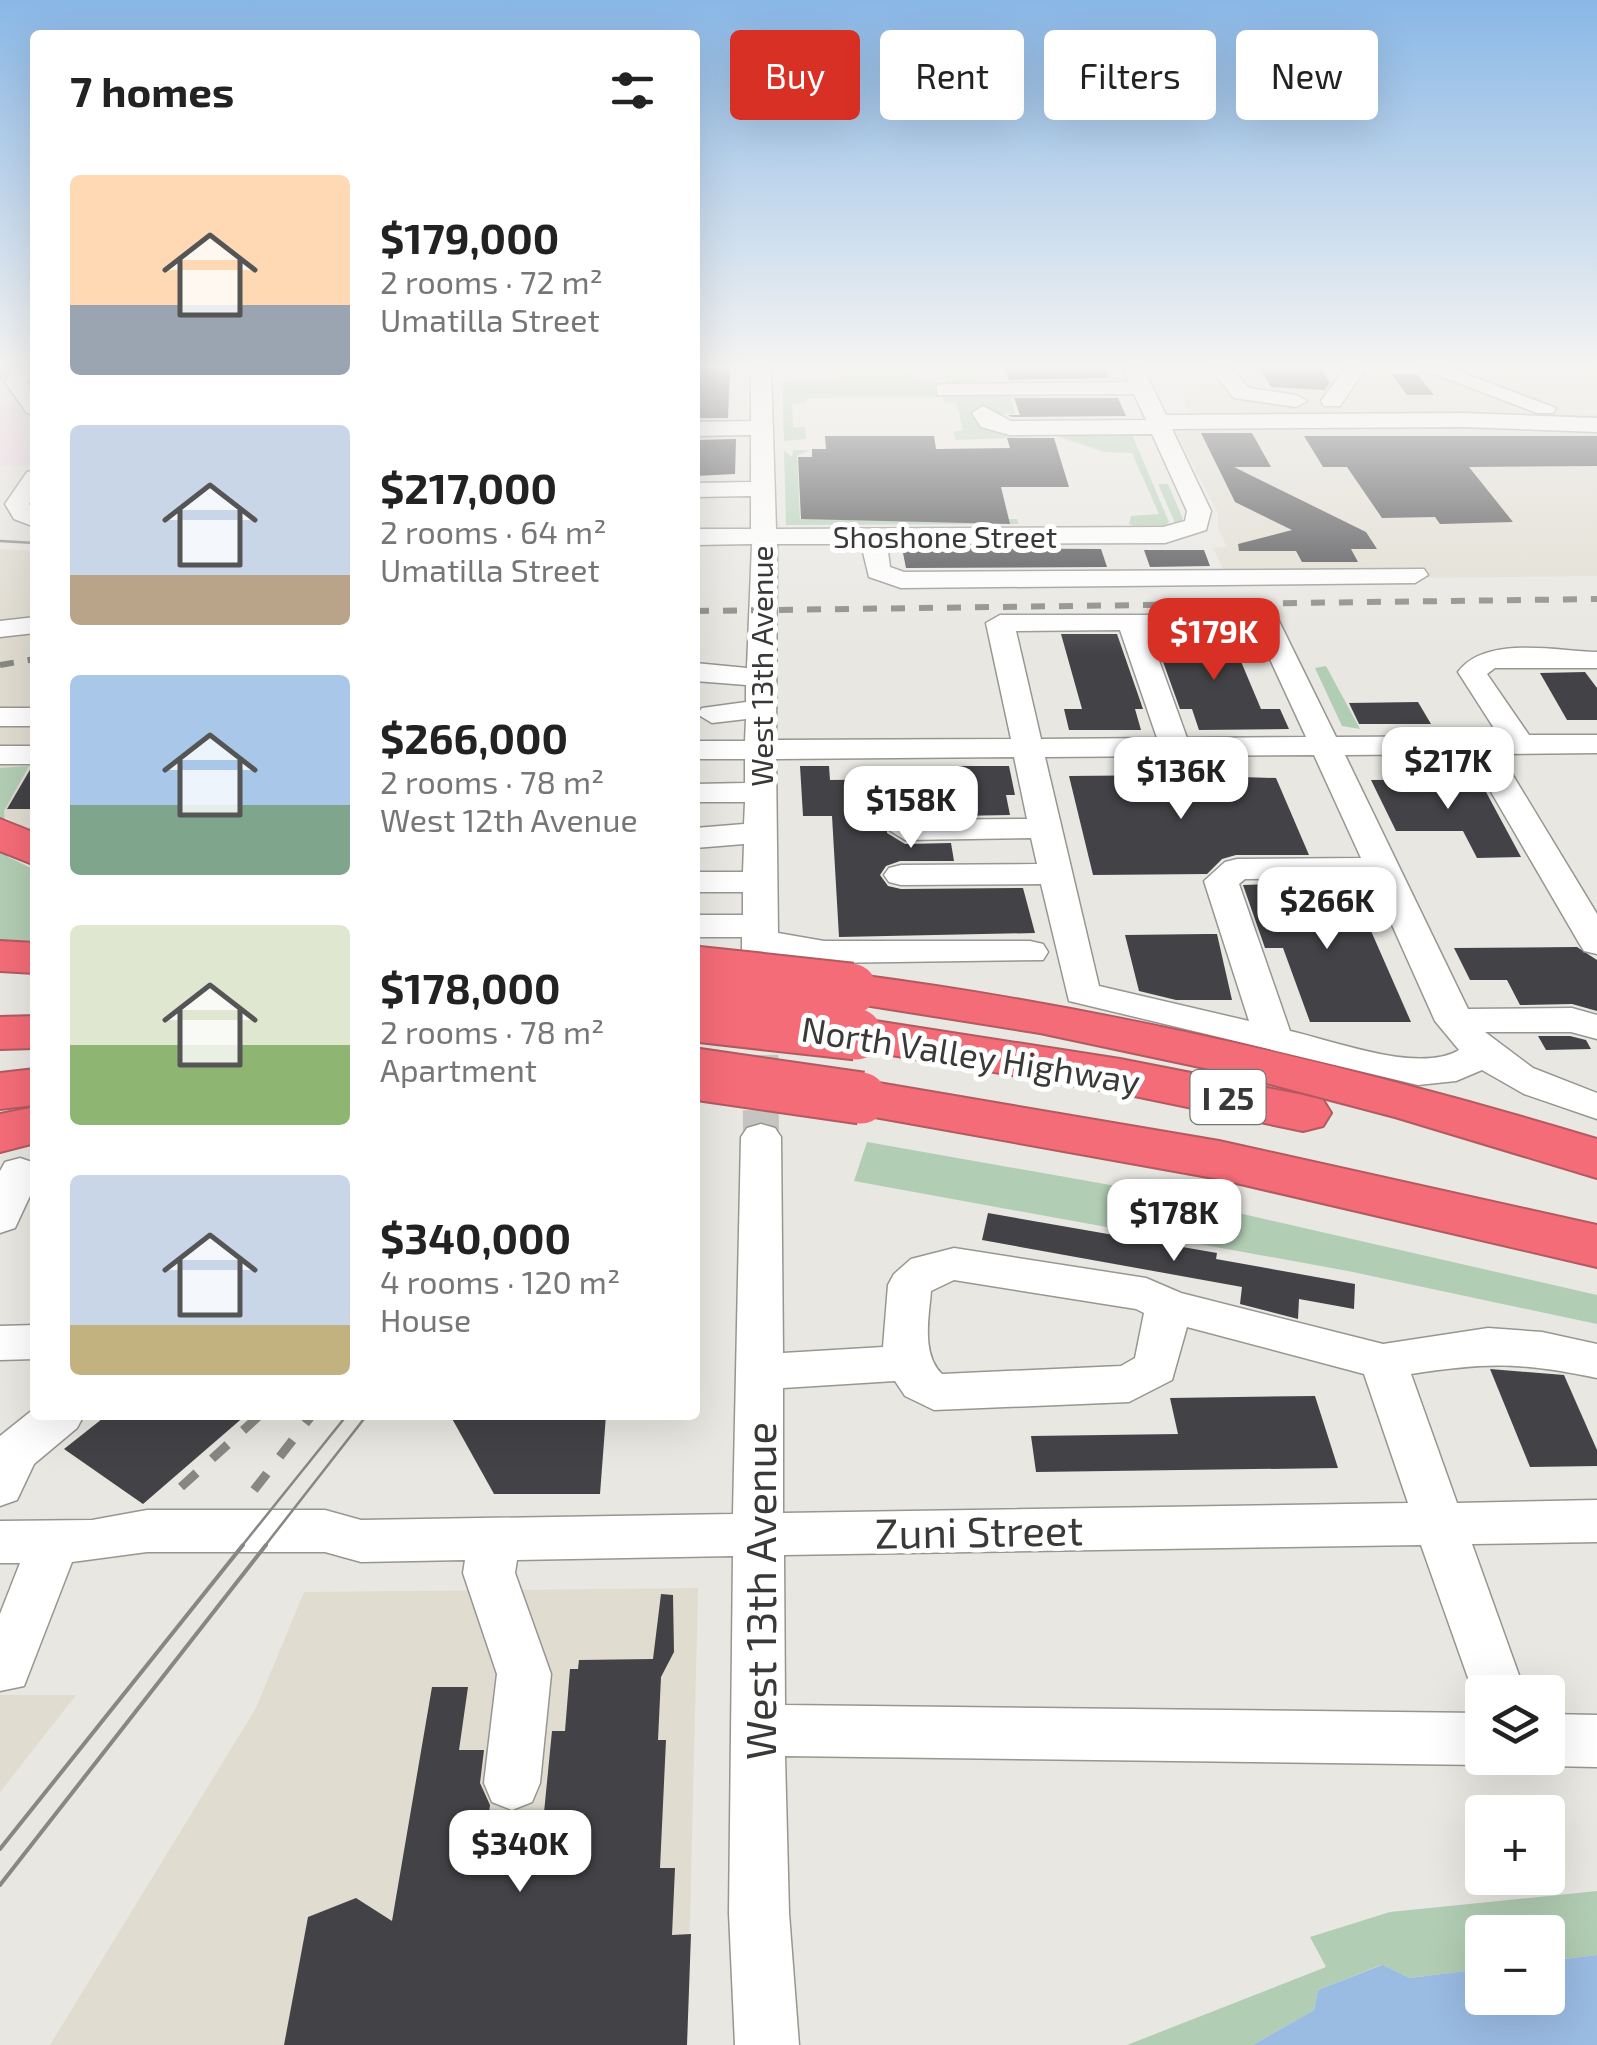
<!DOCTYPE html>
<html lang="en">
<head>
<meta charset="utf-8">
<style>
  body { margin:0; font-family:"Exo 2",sans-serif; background:#f6f6f6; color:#222; height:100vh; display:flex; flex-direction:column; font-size:38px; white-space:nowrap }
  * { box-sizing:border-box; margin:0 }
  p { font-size:32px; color:#767676 }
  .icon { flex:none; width:55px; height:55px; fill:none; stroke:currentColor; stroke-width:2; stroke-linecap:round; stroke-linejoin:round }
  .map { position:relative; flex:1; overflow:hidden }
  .details { position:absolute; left:30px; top:30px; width:670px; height:1390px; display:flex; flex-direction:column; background:#fff; border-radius:10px; box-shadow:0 10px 40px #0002 }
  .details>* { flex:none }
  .hud { position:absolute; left:730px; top:30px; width:715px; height:90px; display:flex; gap:20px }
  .fabs { position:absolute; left:1465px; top:1675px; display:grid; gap:20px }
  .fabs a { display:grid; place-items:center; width:100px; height:100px; border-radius:10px; background:#fff; box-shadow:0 10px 40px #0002; font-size:50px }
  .price { position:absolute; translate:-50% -85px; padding:0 22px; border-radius:20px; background:#fff; color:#222; font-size:32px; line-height:65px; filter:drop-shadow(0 2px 5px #0008) }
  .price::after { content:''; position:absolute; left:50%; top:60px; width:30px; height:22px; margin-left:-15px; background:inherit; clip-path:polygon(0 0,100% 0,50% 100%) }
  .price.current { background:#d93025; color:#fff }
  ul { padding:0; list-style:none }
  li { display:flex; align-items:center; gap:30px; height:250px; padding:0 40px }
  li span { display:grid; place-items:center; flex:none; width:280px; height:200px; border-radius:10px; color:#555 }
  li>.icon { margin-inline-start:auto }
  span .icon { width:120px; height:120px; fill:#fffc; stroke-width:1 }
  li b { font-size:42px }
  h2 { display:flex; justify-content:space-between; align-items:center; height:120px; padding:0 40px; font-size:42px }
  .chip { padding:0 35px; border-radius:10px; background:#fff; box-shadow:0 10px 40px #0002; font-size:35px; line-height:90px }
  .chip.current { background:#d93025; color:#fff }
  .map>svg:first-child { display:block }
</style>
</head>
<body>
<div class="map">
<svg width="1597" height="2045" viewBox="0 0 1597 2045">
  <rect width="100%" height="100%" fill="#e8e7e2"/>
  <!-- built -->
  <g fill="#e0dcd0">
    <path d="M1212 368H1597V410L1548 411 1597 413V576L1228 580 1213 548 1227 547 1218 529V513L1169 419 1192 415 1177 385 1221 384Z"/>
    <path d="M0 549 35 551V834L0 814Z"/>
    <path d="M698 1588 687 2045H50L256 1708 304 1592Z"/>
    <path d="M0 1695H76L0 1792Z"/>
  </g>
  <!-- education -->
  <path fill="#edd5e0" d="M35 399V465L0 466V405Z"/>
  <!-- green -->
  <g fill="#b1cdb3">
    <path d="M839 368H903L915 379 946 382 943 368H974L979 387 1038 391 1040 399H1011L1015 414 996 415 1008 437V433L1131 432 1169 522 1166 524 1175 523 1158 484H1168L1183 519C1171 531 1143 531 1129 524L1131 516 1159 514 1132 453 1104 452 1057 436 956 440 953 432 963 430 956 403 944 402 943 397 807 398V403L792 404 793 427H805L806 439 784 441 782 381 839 380Z"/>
    <path d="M784 450 792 457 793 450H810L797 456 800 519H1017L1019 524 786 525Z"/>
    <path d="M1326 666 1360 729 1342 726 1315 668Z"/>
    <path d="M29 766 4 811 8 857 35 870V947H0V768Z"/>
    <path d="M867 1142 1133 1189 1597 1295V1324L1348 1271 854 1181Z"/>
    <path d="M1597 1891V1955L1548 1961V1932H1482V1969L1410 1978 1381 1965 1318 1990 1314 2010 1253 2045H1127L1326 1967 1310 1937 1390 1912Z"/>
  </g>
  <!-- water -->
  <path fill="#9abbe2" d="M1597 1955V2045H1253L1314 2010 1318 1990 1382 1965 1410 1978 1482 1969V1998H1548V1961Z"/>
  <!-- building -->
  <g fill="#434347">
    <path d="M695 368H730L728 418H695Z"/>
    <path d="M1005 368H1105L1109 378 1009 380Z"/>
    <path d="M1259 368H1320L1330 382 1325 390 1271 387Z"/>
    <path d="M1391 374H1417L1434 395H1407Z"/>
    <path d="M1014 398H1118L1126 416 1012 417 1008 415H1020Z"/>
    <path d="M1201 433H1252L1271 467H1234L1366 532 1377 549H1351L1358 562H1302L1296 551H1239L1238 544 1292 530 1235 502Z"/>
    <path d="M825 436H934L936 449 1010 448 1007 438H1054L1069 487H1001L1010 524 801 519 798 457H812V449H826Z"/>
    <path d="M1304 436H1597V466L1469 467 1513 522 1440 524 1435 517 1382 518 1347 467H1323Z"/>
    <path d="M736 439 735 474 695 476V440Z"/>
    <path d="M902 548 1101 549 1107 567 906 568Z"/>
    <path d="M1144 550H1204L1210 566 1150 567Z"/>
    <path d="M1229 633 1261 709H1280L1289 729 1199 730 1192 709H1180L1153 634Z"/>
    <path d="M1061 634H1117L1143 709H1135L1141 730H1069L1064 709H1082Z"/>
    <path d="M1585 672 1597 688V720H1567L1540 673Z"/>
    <path d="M1418 702 1431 724H1359L1349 703Z"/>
    <path d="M800 766H829L830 780 912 779 910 766H1009L1015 795H1006L1010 815 903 817 887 827V833L905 844 951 843 954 861H900L886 866 880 875 888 886 901 889 1023 888 1035 933 839 937 832 816H803Z"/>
    <path d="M31 768H35V809H7Z"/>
    <path d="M1177 775 1276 778 1309 855H1236L1222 859 1207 874 1093 875 1069 776Z"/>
    <path d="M1479 779 1521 857 1477 858 1463 831H1396L1371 780Z"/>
    <path d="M1338 882 1353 916 1364 915 1411 1022H1310L1283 948H1265L1243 885Z"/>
    <path d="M1206 934H1217L1232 1000H1176L1139 991 1125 935Z"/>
    <path d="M1577 947 1597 960V1011L1572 1004 1520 1005 1507 980H1470L1454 948Z"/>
    <path d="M1538 1036H1570L1586 1040 1591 1049 1546 1050Z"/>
    <path d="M988 1213 1217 1253 1216 1259 1355 1284 1354 1309 1299 1299 1298 1319 1240 1304 1242 1287 982 1240Z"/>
    <path d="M1490 1369 1564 1375 1597 1450V1466L1530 1467Z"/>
    <path d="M1315 1396 1338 1468 1036 1472 1031 1436 1178 1434 1170 1398Z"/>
    <path d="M107 1415H246L143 1504 64 1449Z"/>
    <path d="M450 1415H606L600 1494H494Z"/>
    <path d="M661 1594 673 1595 674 1652 661 1677 658 1740H666L660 1868H675L672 1935 691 1934 687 2045H284L308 1917 356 1898 392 1921 432 1687H468L459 1750H484L480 1783 490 1805 486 1834 542 1833 552 1731H565L570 1669H578L579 1660 653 1659Z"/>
  </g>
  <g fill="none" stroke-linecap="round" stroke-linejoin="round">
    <!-- minor-tunnel -->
    <path stroke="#c5c4c0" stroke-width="36" stroke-dasharray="36 19" stroke-linecap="butt" d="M760 1000 761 1137"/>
    <defs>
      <g id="minor">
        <path d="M13 368H33L27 382 35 393V415L27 413 5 382Z"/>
        <path d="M751 368H771L776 529 1163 527 1185 521 1187 511 1152 434 1010 435 981 427 972 413 983 406 1011 421 1146 420 1134 394 937 395V385L945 384 1129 382 1123 368H1143L1166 415 1464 413 1597 418V432L1464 427 1172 429 1211 511 1206 530 1165 543 887 544 890 567 904 572 1424 569 1428 575 1415 583 901 588 869 577 861 544H777L776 740 1011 739 986 623 1000 615H1276L1336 737 1499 736 1458 672C1485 635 1556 651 1597 652V668H1495L1487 674 1529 735H1597V753L1500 754 1597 914V954L1584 951 1579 943 1469 754 1345 755 1468 1009 1572 1008 1597 1015V1039L1571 1032H1485L1533 1068 1597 1093V1119L1524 1094 1482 1070 1456 1081 1418 1085 1069 1001 1041 884 901 885 889 882 884 875 889 868 901 865 1037 864 1031 838 905 840 889 830 905 820 1027 819 1014 757 776 759 778 933 824 941H1030L1043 944 1048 952 1043 960 824 963 778 955 773 971H747L742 963V937H695V915H743V892H695V872H743L744 844 695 848V828L744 824 745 802H695V784L745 783V759H695V741H745L746 719 712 723 697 714 702 708 746 702V685L695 681V663L747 668 752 544 695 545V529H751V496L695 497V483L751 482V435L695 436V422L751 421ZM1256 629 1306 737 1187 738 1148 630ZM1120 630 1157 738 1041 739 1016 631ZM1314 755 1361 858 1237 859 1225 862 1204 881 1249 1021 1099 986 1045 757ZM1371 878 1435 1021 1459 1050C1419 1074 1335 1041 1290 1031L1239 884 1245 879Z"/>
        <path d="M1209 368H1231L1249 388 1296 395 1307 401 1296 407 1234 398Z"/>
        <path d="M1345 368H1366L1340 406H1324L1321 401Z"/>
        <path d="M1419 368H1450L1556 408 1553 413H1537Z"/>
        <path d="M35 470V495L29 504 35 510V527L14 519 5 504 27 472Z"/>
        <path d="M35 617V633L0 637V621Z"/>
        <rect x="0" y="708" width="35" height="18"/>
        <rect x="0" y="746" width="35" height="18"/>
        <path d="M761 1124 775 1128 781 1137 783 1353 883 1347 888 1285 894 1274 911 1259 954 1248 1146 1278 1181 1293 1383 1344 1488 1328 1542 1332 1597 1344V1378C1521 1362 1487 1362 1411 1374L1457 1503 1597 1500V1542L1472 1544 1525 1692H1482V1711L1479 1709 1421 1545 784 1555 785 1705 1482 1713V1758H1501L1482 1765 785 1756 789 1913 799 2045H735L729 1913 733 1556 517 1560 515 1573 551 1674 540 1783 532 1802 512 1810 492 1802 484 1783 497 1674 463 1573 465 1560 361 1562 325 1552H147L72 1562 24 1686 0 1691V1614L20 1563H0V1521L92 1520 147 1510H325L361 1520 733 1514 741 1137 747 1128ZM954 1280 1136 1309 1144 1313 1135 1358 1121 1366 942 1374C921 1354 929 1317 931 1291ZM1187 1327 1364 1374 1408 1503 783 1513V1388L895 1381 905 1396 934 1410 1129 1402 1172 1380Z"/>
        <path d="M20 1158 35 1163V1185L15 1228 0 1233V1171L5 1162Z"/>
        <path d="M35 1325V1359L0 1360V1326Z"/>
        <path d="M35 1408V1415H84L77 1428 34 1464 17 1500 0 1506V1436Z"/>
        <path d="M1548 1714 1597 1715V1767L1548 1766 1528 1758H1548Z"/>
      </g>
      <path id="major" d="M0 368H14L0 377Z"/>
      <g id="highway">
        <path d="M0 819 35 833V865L0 851Z"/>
        <path d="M0 941 35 943V973L0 971Z"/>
        <path d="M851 974C1105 1007 1352 1065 1597 1139V1178L1395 1117 1228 1073 1040 1033 833 1000 825 989 833 978Z"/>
        <path d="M35 1016V1048L0 1049V1017Z"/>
        <path d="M856 1018 1120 1059 1303 1095 1323 1100 1331 1113 1323 1126 1303 1131 1120 1093 837 1046 830 1034 837 1022Z"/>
        <path d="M35 1069V1105L0 1109V1073Z"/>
        <path d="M861 1080 1219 1141 1597 1225V1267L1219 1179 841 1111 833 1098 841 1085Z"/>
        <path d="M35 1107V1143L0 1152V1114Z"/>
      </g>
    </defs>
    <!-- minor casing -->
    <use href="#minor" stroke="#979691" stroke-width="3"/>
    <!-- major casing -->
    <use href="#major" stroke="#b35a61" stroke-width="3"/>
    <!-- highway casing -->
    <use href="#highway" stroke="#b35a61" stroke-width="4"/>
    <!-- minor -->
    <use href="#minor" fill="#fff" fill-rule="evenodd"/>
    <!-- major -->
    <use href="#major" fill="#f8a7ad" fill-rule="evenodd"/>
    <!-- highway -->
    <use href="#highway" fill="#f46c77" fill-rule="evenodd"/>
    <!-- tram-far1 -->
    <g stroke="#878783" stroke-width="2.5">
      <path d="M0 541 35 543"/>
      <path d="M241 1547 347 1415"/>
      <path d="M264 1547 367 1415"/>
    </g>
    <!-- tram -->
    <g stroke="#878783" stroke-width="4">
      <path d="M0 1849 243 1545"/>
      <path d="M0 1885 266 1545"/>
    </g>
    <!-- rail-far1 -->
    <g stroke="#878783" stroke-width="6" stroke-dasharray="14 14" stroke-linecap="butt">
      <path d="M695 611 1597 599"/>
      <path d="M0 665 35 659"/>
    </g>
    <!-- rail -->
    <g stroke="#878783" stroke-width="9" stroke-dasharray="21 21" stroke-linecap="butt">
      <path d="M181 1487 260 1415"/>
      <path d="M254 1490 312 1415"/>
    </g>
    <defs>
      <g id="highway-bridge">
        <path d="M695 972 851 989"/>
        <path d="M695 1016 856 1034"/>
        <path d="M695 1074 861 1098"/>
      </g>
    </defs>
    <!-- highway-bridge casing -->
    <use href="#highway-bridge" stroke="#b35a61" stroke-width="55" stroke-linecap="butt"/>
    <!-- highway-bridge -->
    <use href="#highway-bridge" stroke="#f46c77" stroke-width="51"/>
  </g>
  <!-- sky -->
  <linearGradient id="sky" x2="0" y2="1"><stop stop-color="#89b7e6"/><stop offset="0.56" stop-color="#f5f4f2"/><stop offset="1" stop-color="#f5f4f2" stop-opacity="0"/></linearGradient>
  <rect width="1597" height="654" fill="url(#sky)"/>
  <g text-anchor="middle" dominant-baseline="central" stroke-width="10" stroke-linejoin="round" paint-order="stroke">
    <!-- far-street labels -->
    <g font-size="30" fill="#393937" stroke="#fff">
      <text x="945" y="536">Shoshone Street</text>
      <text transform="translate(761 666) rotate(-90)">West 13th Avenue</text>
    </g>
    <!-- shield labels -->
    <rect fill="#fff" stroke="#747473" stroke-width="2.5" x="1190.5" y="1070" width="75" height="54" rx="8"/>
    <g font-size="32" font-weight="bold" fill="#393937">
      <text x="1228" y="1097">I 25</text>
    </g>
    <!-- street labels -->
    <g font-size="35" fill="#393937" stroke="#fff">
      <text transform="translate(971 1054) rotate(9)">North Valley Highway</text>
    </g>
    <!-- near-street labels -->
    <g font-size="42" fill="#393937" stroke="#fff">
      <text transform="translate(979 1530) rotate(-1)">Zuni Street</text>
      <text transform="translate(759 1591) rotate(-90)">West 13th Avenue</text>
    </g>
  </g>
</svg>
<div class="fabs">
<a><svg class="icon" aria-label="layers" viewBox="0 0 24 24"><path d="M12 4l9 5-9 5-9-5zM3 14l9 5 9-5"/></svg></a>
<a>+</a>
<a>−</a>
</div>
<b class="price current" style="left:1214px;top:683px">$179K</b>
<b class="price" style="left:1448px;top:812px">$217K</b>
<b class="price" style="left:1181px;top:822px">$136K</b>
<b class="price" style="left:911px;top:851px">$158K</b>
<b class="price" style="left:1327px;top:952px">$266K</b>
<b class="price" style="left:1174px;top:1264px">$178K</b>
<b class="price" style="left:520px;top:1895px">$340K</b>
<div class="hud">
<a class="chip current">Buy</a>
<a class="chip">Rent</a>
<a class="chip">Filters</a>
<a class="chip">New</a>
</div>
<section class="details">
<h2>7 homes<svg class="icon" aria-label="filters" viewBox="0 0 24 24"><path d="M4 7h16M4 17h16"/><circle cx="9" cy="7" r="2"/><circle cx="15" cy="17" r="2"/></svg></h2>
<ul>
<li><span style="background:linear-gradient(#ffd9b3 65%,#9aa5b1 0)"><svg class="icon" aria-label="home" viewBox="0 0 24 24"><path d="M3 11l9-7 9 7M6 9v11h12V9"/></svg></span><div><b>$179,000</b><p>2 rooms · 72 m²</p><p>Umatilla Street</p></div></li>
<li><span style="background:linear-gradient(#c9d6e8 75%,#b9a48a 0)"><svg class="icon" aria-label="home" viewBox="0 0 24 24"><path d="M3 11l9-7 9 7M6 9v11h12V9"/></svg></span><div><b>$217,000</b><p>2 rooms · 64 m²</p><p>Umatilla Street</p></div></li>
<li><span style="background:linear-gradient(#a9c7e8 65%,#7fa58c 0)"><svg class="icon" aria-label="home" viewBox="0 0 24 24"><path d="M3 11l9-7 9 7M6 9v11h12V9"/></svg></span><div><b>$266,000</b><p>2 rooms · 78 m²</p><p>West 12th Avenue</p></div></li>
<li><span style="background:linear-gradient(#dfe7d0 60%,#8fb573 0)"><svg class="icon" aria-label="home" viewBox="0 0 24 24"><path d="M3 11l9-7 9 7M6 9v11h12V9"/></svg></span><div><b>$178,000</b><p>2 rooms · 78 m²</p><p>Apartment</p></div></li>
<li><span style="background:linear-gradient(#c9d6e8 75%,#c2b280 0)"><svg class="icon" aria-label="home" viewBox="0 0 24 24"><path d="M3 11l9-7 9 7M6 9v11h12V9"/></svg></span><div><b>$340,000</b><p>4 rooms · 120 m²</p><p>House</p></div></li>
</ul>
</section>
</div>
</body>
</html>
